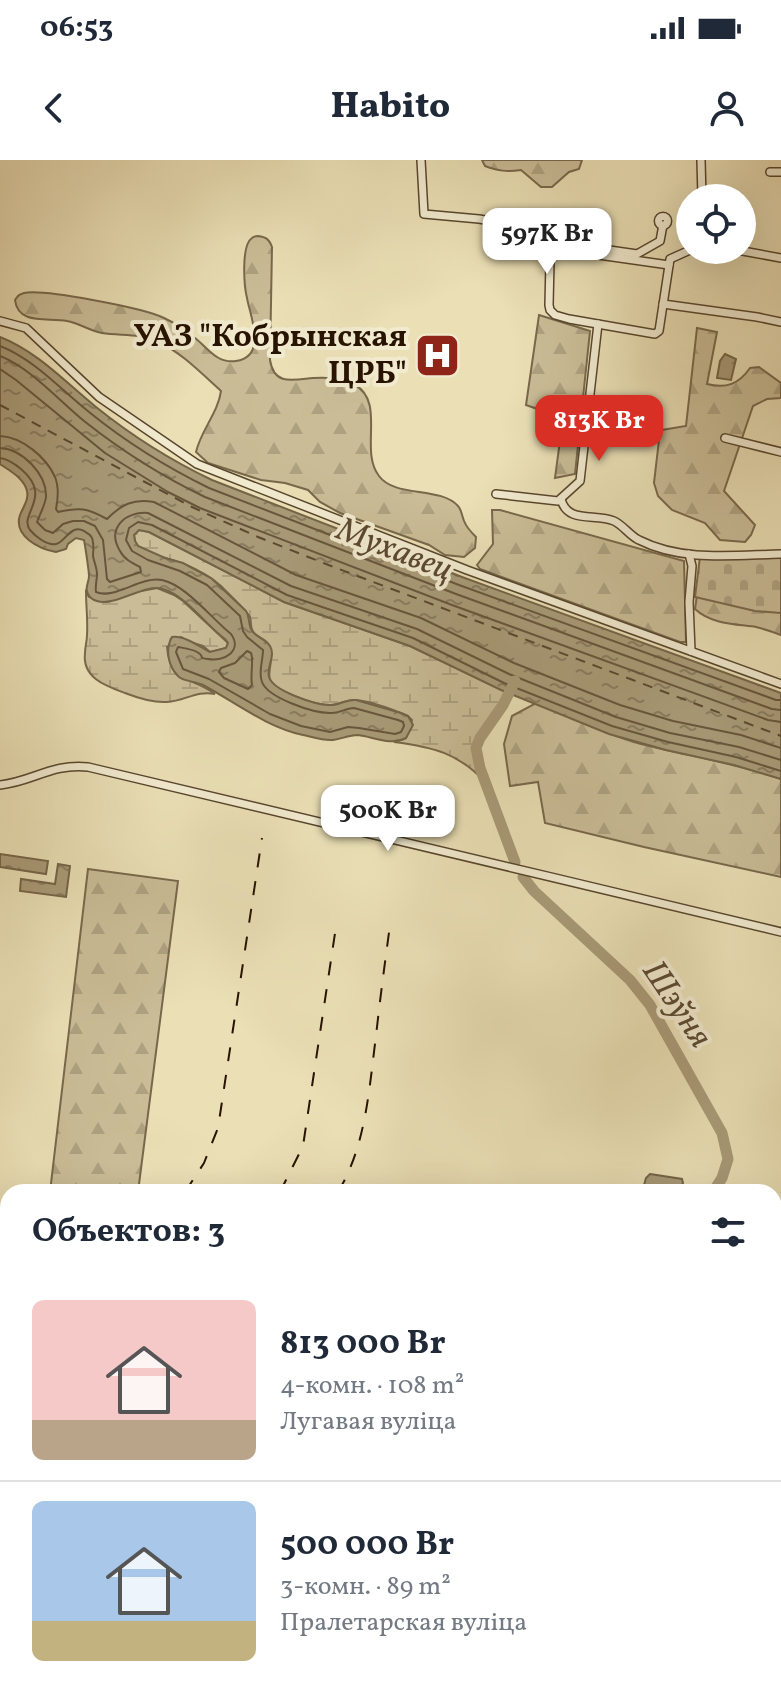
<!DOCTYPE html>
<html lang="ru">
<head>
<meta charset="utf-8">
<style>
  body { margin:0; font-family:Vollkorn,serif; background:#f2f2f3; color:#1f2937; height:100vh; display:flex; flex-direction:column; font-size:30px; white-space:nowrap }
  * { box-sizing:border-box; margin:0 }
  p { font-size:26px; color:#747a83 }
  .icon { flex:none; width:44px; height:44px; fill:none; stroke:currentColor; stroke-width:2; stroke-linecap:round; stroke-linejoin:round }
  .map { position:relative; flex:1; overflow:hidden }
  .details { position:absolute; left:0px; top:1024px; width:782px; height:512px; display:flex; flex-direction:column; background:#fff; border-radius:24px 24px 0 0; box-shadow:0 8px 32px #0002 }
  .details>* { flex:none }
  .tools { position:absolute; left:676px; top:24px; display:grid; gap:16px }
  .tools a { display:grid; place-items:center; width:80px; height:80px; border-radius:50%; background:#fff; box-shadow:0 8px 32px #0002; font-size:40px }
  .price { position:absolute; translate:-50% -68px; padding:0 18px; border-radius:16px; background:#fff; color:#222; font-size:26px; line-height:52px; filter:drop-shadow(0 2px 4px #0008) }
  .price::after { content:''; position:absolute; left:50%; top:48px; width:24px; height:18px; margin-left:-12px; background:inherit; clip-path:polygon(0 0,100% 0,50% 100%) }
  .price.selected { background:#d93025; color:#fff }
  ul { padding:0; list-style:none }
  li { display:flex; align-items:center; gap:24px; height:200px; padding:0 32px }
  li+li { border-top:2px solid #e0e1e3 }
  li span { display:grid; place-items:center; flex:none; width:224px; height:160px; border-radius:12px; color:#555 }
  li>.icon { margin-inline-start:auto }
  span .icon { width:96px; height:96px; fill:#fffc; stroke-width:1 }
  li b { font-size:34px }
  h2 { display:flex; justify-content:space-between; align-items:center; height:96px; padding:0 32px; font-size:34px }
  .status { display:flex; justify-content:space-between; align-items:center; height:56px; padding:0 40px; background:#fff; direction:ltr }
  .status svg { height:22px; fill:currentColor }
  header { display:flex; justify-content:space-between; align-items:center; height:104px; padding:0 32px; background:#fff; font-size:36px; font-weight:800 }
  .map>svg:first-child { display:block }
</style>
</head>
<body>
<div class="status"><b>06:53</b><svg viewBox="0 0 49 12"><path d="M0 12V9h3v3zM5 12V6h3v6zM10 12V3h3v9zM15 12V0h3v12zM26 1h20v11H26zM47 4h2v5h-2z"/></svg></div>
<header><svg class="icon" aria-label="back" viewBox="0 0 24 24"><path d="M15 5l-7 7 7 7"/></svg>Habito<svg class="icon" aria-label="person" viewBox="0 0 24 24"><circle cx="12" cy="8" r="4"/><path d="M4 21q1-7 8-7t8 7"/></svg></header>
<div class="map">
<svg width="781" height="1536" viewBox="0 0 781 1536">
  <defs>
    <pattern id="grass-tufts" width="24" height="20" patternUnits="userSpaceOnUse" patternTransform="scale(2)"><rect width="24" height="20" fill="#c9bc96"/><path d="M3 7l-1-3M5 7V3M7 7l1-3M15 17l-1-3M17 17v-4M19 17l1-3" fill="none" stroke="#ada180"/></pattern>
    <pattern id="forest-firs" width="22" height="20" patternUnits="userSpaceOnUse" patternTransform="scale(2)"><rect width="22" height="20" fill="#c9bc96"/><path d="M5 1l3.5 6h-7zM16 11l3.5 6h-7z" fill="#ada180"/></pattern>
    <pattern id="wetland-marsh" width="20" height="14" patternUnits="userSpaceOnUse" patternTransform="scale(2)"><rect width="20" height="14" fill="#c9bc96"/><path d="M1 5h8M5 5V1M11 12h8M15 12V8" fill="none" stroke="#ada180"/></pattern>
    <pattern id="cemetery-stones" width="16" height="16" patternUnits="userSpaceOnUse" patternTransform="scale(2)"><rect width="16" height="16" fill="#c9bc96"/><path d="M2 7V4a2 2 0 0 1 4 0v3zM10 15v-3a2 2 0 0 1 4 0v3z" fill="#ada180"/></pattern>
    <pattern id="garden-dots" width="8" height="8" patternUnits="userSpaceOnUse" patternTransform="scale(2)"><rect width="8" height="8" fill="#c9bc96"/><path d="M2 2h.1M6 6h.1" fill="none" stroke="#ada180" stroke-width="1.8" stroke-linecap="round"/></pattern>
    <pattern id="water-ripples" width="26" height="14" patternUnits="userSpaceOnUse" patternTransform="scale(2)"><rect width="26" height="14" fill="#a89a77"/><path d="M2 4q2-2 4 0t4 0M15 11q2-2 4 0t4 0" fill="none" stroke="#897c5f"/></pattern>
  </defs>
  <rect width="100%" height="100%" fill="#eadfb5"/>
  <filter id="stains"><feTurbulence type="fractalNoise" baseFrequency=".0025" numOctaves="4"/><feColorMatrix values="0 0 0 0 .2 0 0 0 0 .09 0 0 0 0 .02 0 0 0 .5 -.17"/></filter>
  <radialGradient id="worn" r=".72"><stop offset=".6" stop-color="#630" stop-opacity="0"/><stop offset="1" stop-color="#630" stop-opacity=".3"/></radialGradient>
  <!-- grass -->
  <path fill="url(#grass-tufts)" stroke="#78684b" stroke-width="2" d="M0 1114 8 1115V1169L0 1168Z"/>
  <!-- forest -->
  <g fill="url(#forest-firs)" stroke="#78684b" stroke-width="2">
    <path d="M482 0H582L579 9 569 12 552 27H541L521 10C507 12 498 11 485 6Z"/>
    <path d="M258 76C266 77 269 79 272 87L270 200C274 226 293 220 313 218 327 217 343 218 355 225 386 242 359 291 379 316 395 338 440 326 458 346 462 350 462 358 465 363 467 368 472 373 476 377L475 388 464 397 445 395 429 385 340 353 320 342 308 330 285 323 261 320 208 303 196 292C201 270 218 253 221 231 202 214 181 192 157 181 139 173 121 176 102 173 90 171 79 163 67 161 49 157 18 166 15 140 19 135 18 135 24 133 44 129 144 148 164 158 175 163 185 170 195 178 208 188 217 204 236 201 268 196 250 156 247 138 244 126 241 85 252 78 254 76 256 76 258 76Z"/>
    <path d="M539 155 590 171 575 314 555 318 563 258 526 245Z"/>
    <path d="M697 168 717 172 707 224C726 229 739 224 750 208L759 207 781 223V238L767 239 753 246 724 331 755 365 751 375 745 382 720 380 705 363 672 350 658 336 654 323 659 280 662 270 686 266Z"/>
    <path d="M492 350H500L684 401 686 482H680L480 409 477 405 493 384Z"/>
    <path d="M781 398V475C773 472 764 469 756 467 735 464 711 464 695 449L702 400Z"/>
    <path d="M536 543C570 557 605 574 641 584 688 596 736 603 781 619V717L644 687 545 663 538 622 510 626 504 584 512 556Z"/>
    <path d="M88 709 178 721 138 1032H50Z"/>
    <path d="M774 1481H781V1515L774 1521Z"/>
    <path d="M491 1528H534L541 1536H487Z"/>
    <path d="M689 1528H721L723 1536H687Z"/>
  </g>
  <!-- wetland -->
  <g fill="url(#wetland-marsh)" stroke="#78684b" stroke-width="2">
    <path d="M139 370 149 372 284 442 410 486 509 533C500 552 473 577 477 598 478 606 483 615 486 623 459 593 433 587 394 582L406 578 412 560 408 556C394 550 370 541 355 540 346 539 340 545 332 545 318 546 291 535 279 529 261 519 274 505 271 491 270 481 261 479 255 474 249 468 252 464 250 457 248 452 226 431 221 426 211 417 196 409 184 404 169 398 150 396 138 386 134 382 135 380 134 375Z"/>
    <path d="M157 428 174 435 183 441 228 483 226 488 210 492 203 486 190 482 181 477 167 487C170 524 191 516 215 534 197 530 185 541 167 542 153 543 138 538 125 533 106 526 82 518 85 493 85 487 87 481 87 475 88 461 86 446 86 432L89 437 107 442 136 432Z"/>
  </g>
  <!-- cemetery -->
  <path fill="url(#cemetery-stones)" stroke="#78684b" stroke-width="2" d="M781 396V453L755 451 695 437 700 397Z"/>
  <!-- garden -->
  <path fill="url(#garden-dots)" stroke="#78684b" stroke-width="2" d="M0 1168 8 1169V1486L0 1484V1443L2 1431 0 1430Z"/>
  <!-- water -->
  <g fill="url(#water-ripples)" stroke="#746447" stroke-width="2">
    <path d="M0 177C38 192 65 222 96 247 132 276 170 300 212 320L462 417 781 533V619L734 605 666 590 609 574 501 530 410 486 284 442 149 372 139 370 134 375 135 381 138 386 165 398 183 403 211 418 246 451C250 457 248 462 251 469 254 477 265 478 270 486 276 496 266 507 269 517 273 531 317 546 331 545 340 545 346 539 356 540L401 553 408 556 413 565 406 578C391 586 374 577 358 575 348 575 342 579 333 580 324 581 312 577 303 575 266 567 235 542 203 525 195 521 186 522 179 517 168 507 165 489 172 477 184 475 200 487 210 492L226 488 228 483 225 479C206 465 186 436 163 429 145 423 115 447 97 441 93 440 90 438 88 434 84 428 89 423 89 416 89 411 85 385 84 380L76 378 68 384 66 389 56 392C39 389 13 376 20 355 23 347 29 340 27 331 24 318 10 311 0 304Z"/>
    <path d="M725 194 736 199 731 220 717 218 720 201Z"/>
    <path d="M0 694 48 701 46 714 0 707Z"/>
    <path d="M58 704 70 706 66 737 20 731 21 719 55 724Z"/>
    <path d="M650 1014 682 1019 683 1023 677 1032H642L646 1018Z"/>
  </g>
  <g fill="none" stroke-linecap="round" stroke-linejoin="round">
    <!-- shore -->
    <g stroke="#68563c" stroke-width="2">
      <path d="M0 186C35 200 60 229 89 252 126 282 166 307 209 328L459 425 776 540H781"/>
      <path d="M0 196C32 209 57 239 84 261 122 291 161 316 205 337L456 434 772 549 781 550"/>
      <path d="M0 209 16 220 105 293 168 332 200 348 452 445 768 560 781 562"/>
      <path d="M0 276C22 277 46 297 55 317 59 327 58 339 56 349L58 352C80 347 87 348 107 359 121 345 133 338 154 342L296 415 421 458 514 503 620 545 673 561 741 575 781 588"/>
      <path d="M0 288C22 289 47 314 46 337 45 345 40 354 37 362L45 370 53 373 63 364 73 361H84L95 366 103 380 107 419 110 422 141 412 140 407C132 403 124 399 120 391 106 368 126 351 148 353L291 426 417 469 509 514 616 557 670 573 739 587 781 600"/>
      <path d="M0 298C8 299 15 304 21 309 54 337 18 354 30 370 35 376 47 386 56 384 66 382 71 361 87 373 91 375 93 379 93 383 94 387 93 392 93 396 94 402 97 408 97 414 97 420 95 426 96 432 115 440 140 416 162 420 186 425 211 458 231 474 243 491 224 502 208 499 197 498 206 497 197 492 192 489 183 488 178 487L176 492 183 509 209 519 270 554 301 566 330 572 348 567 359 568 395 574 401 572 404 566 403 562 398 560 354 548C345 548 339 554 330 553 313 553 268 538 262 522 258 512 263 501 263 490L247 477 243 471 240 456 207 425 180 411 148 400 132 391 126 380 129 368 138 362 152 365 287 435 413 478 504 523 612 566 668 582 736 597 781 611"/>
      <path d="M247 491 251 493C254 500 250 515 252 525L248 529 224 518 219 512 221 508 235 503Z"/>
    </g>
    <!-- stream -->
    <g stroke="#746447" stroke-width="2">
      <path d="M0 1160 8 1161"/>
      <path d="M0 1251 8 1184"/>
      <path d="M0 1270 8 1272"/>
      <path d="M0 1408 8 1410"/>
    </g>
    <!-- river -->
    <g stroke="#a89a77" stroke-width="11">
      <path d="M515 521 503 545 480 578 476 588 480 608 515 702"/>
      <path d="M523 717 534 731 630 820 650 845 722 973 728 999 722 1018 713 1032"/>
      <path d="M472 1536 474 1528"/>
    </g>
    <!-- ferry -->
    <path stroke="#5b4930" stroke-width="2" stroke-dasharray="10 8" stroke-linecap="butt" d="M0 245 192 347 258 377 331 406 781 576"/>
    <defs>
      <g id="street">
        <path d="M421 0 424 54 479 59 529 67 547 81 637 94 660 81 663 65"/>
        <path d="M701 0 702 38"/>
        <path d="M770 12H781"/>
        <circle cx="663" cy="61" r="4.5"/>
        <path d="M549 88 669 105"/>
        <path d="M737 90 781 98"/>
        <path d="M550 101 549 145 550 150 555 155 569 159 655 174 659 171 670 99 690 90"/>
        <path d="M663 144 757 157 781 162"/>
        <path d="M0 161 26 168 99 237 197 304 467 410 781 524"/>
        <path d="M725 278 781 292"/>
        <path d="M496 334 558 341 580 321 598 164"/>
        <path d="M561 339C567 364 595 353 614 361 623 365 630 376 639 380 682 402 734 395 781 394"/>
        <path d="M689 394 692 406 689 442 691 491"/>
        <path d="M0 625C32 622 52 603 88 607 319 661 550 717 781 772"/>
        <path d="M42 1528 43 1536"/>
      </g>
      <g id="primary">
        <path d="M0 1491 8 1495"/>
        <path d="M95 1528 116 1536"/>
      </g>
    </defs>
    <!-- street casing -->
    <use href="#street" stroke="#58462d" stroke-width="10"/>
    <!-- primary casing -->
    <use href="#primary" stroke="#271300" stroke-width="13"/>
    <!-- street -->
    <use href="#street" stroke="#f1eacf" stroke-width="7"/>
    <!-- primary -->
    <use href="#primary" stroke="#eadfb5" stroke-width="10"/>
    <!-- rail -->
    <g stroke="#271300" stroke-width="2" stroke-dasharray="14 14" stroke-linecap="butt">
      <path d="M185 1032 204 1003 218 968 262 678"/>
      <path d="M280 1032 303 986 337 760"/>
      <path d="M338 1032C366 986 369 929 376 876 380 839 385 802 390 765"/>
      <path d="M0 1106 8 1107"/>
      <path d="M774 1220 781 1221"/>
    </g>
  </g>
  <!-- icons -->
  <defs>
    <symbol id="hospital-square" viewBox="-11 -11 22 22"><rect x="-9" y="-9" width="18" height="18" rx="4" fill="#8f2418" stroke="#f1eacf"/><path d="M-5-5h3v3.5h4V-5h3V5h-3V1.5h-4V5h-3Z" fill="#fff"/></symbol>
  </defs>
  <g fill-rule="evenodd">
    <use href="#hospital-square" x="412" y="170" width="51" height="51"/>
  </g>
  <g text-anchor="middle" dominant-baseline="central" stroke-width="8" stroke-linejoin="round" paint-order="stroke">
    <!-- poi labels -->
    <g font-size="32" font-weight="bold" fill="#271300" stroke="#f1eacf" text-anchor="end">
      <text x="407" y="178">УАЗ "Кобрынская<tspan x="407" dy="37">ЦРБ"</tspan></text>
    </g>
    <!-- water labels -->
    <g font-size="34" font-style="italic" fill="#5b4930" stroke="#f1eacf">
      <text transform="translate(394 391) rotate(21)">Мухавец</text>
      <text transform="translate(676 845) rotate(56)">Шэўня</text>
    </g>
  </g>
  <rect width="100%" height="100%" filter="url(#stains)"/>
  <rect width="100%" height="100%" fill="url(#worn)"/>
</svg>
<div class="tools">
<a><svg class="icon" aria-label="locate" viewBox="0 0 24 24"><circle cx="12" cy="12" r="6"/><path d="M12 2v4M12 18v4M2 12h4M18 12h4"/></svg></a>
</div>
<b class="price" style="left:547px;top:116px">597K Br</b>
<b class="price selected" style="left:599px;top:303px">813K Br</b>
<b class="price" style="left:388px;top:693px">500K Br</b>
<section class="details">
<h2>Объектов: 3<svg class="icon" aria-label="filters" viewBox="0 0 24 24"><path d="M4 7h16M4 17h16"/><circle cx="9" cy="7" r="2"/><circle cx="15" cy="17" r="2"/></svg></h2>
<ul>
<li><span style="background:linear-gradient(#f6c9c9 75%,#b9a48a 0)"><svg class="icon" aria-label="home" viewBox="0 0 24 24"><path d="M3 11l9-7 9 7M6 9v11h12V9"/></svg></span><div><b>813 000 Br</b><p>4-комн. · 108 m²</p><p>Лугавая вуліца</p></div></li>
<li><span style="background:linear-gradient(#a9c7e8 75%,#c2b280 0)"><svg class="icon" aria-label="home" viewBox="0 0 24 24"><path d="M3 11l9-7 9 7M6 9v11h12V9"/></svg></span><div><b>500 000 Br</b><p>3-комн. · 89 m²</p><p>Пралетарская вуліца</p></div></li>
</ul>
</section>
</div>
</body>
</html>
